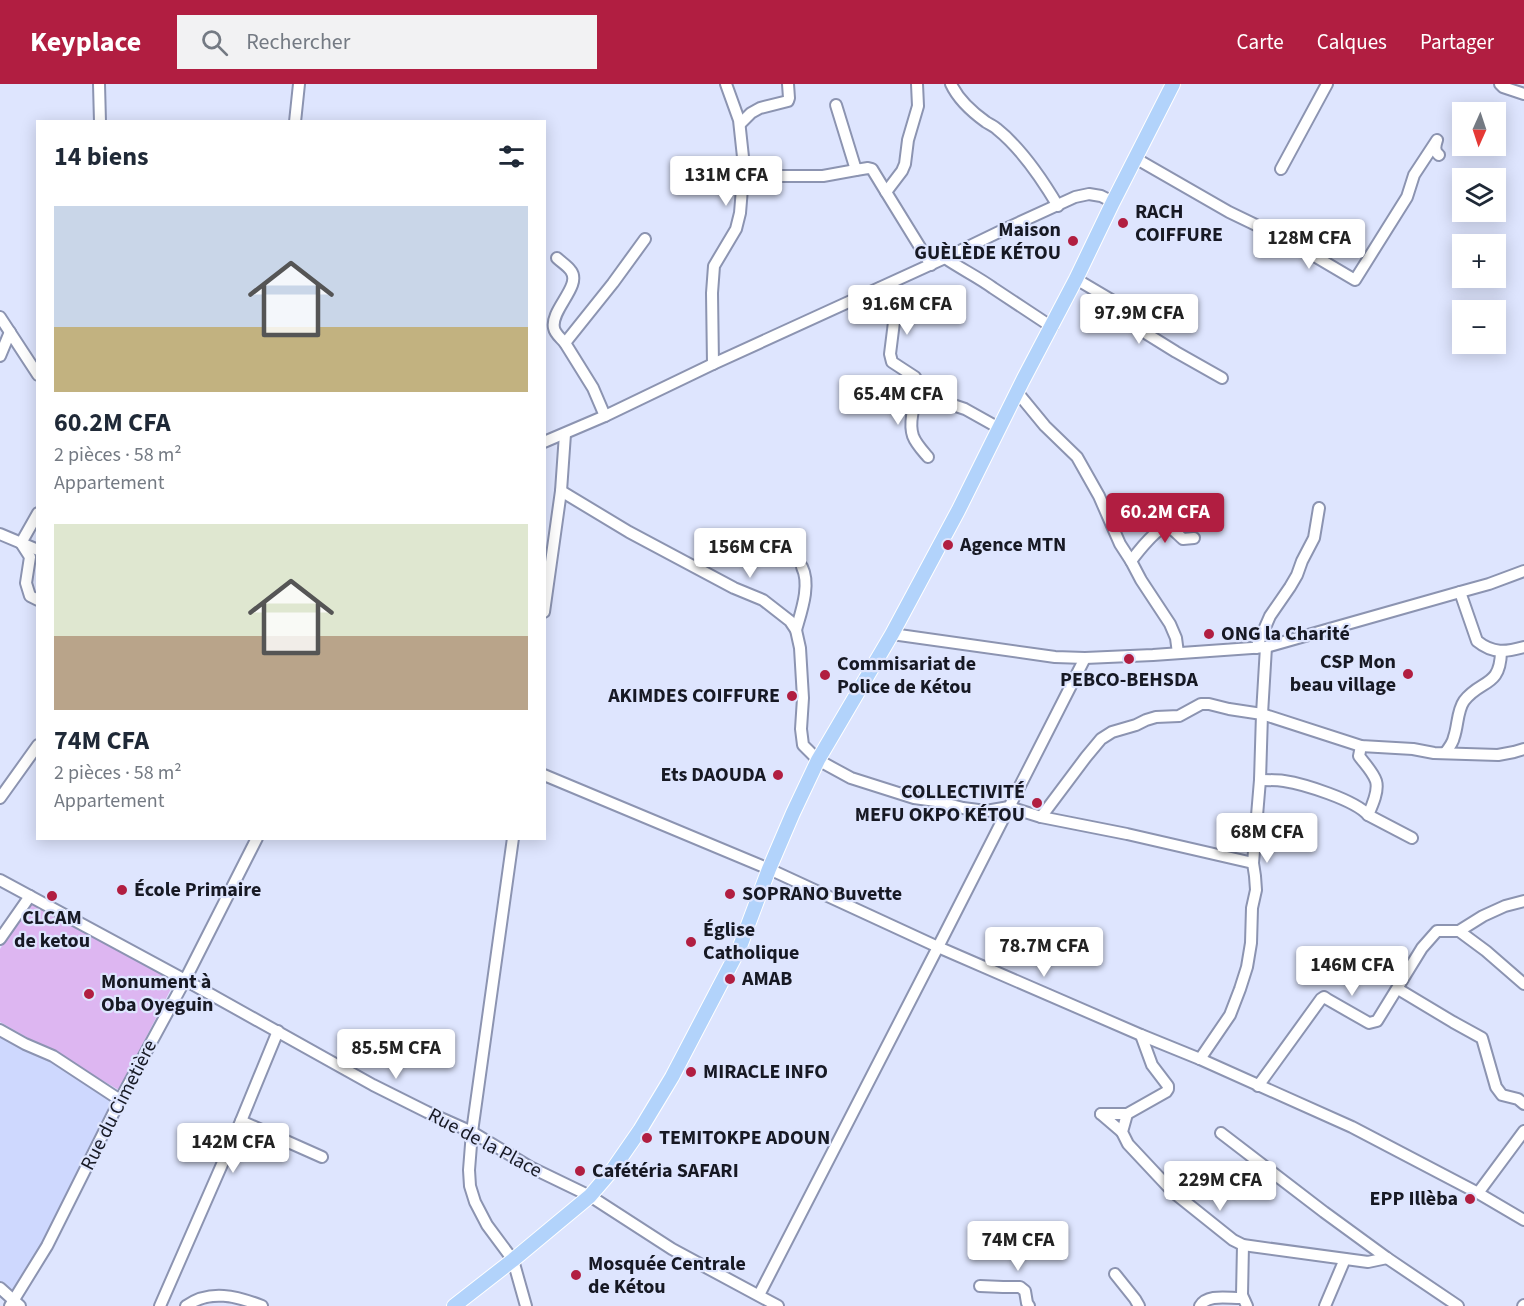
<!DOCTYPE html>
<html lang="fr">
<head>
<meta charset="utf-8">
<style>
  body { margin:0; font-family:"Source Sans 3",sans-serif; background:#f2f2f3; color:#1f2937; height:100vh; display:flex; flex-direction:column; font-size:22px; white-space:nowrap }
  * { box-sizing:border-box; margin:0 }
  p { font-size:20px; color:#747a83 }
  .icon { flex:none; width:33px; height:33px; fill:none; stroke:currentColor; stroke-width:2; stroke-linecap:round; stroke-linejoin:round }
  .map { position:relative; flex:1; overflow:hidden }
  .sheet { position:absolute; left:36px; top:36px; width:510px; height:720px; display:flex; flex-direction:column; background:#fff; border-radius:0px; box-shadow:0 3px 15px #0003 }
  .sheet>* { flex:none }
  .needle { width:39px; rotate:183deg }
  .fabs { position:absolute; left:1452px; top:18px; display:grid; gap:12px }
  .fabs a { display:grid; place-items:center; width:54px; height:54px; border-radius:0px; background:#fff; box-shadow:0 3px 15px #0003; font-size:30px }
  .price { position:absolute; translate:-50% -51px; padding:0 14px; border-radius:6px; background:#fff; color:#222; font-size:20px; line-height:39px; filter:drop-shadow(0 2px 3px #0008) }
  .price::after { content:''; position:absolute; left:50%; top:36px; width:18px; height:14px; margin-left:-9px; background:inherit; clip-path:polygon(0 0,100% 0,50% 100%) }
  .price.current { background:#b11e41; color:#fff }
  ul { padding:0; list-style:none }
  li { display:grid; align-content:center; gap:12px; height:318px; padding:0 18px }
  li span { display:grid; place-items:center; height:186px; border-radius:0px; color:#555 }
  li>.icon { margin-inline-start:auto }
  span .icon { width:108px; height:108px; fill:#fffc; stroke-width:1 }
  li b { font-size:26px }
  h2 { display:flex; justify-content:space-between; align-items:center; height:72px; padding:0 18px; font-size:26px }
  header { display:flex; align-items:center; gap:36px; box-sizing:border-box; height:84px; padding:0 30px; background:#b11e41; color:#fff }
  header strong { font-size:28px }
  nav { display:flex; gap:33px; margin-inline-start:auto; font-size:21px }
  .search { width:420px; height:54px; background:#f2f2f3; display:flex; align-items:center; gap:15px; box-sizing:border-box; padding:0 21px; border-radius:0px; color:#747a83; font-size:22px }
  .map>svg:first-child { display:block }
</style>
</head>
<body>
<header>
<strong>Keyplace</strong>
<div class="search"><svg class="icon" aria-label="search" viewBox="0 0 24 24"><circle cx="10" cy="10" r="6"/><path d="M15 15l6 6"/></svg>Rechercher</div>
<nav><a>Carte</a><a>Calques</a><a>Partager</a></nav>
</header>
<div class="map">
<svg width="1524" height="1222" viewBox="0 0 1524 1222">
  <rect width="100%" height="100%" fill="#dee5fe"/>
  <!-- built -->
  <path fill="#ced8fe" d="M0 948 118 1016 13 1212 0 1200Z"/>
  <!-- green -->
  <path fill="#ddb6f1" d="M30 816 175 897 119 1006 0 938V865Z"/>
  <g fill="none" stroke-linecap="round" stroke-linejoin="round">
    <defs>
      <g id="minor">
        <path d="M99 0 100 38"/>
        <path d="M726 0 739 36 743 73V92"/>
        <path d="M917 0 918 22 908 56 905 80 902 87 886 108 931 181"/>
        <path d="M951 0C958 15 972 28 986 38 989 40 994 42 997 45 1022 65 1042 95 1058 122"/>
        <path d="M1500 0 1503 3 1524 10"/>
        <path d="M836 21 856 86 868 84 872 85 886 108"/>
        <path d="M295 38 299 0"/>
        <path d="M740 40 751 29 760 24 788 17 789 14 788 0"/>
        <path d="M1135 74 1229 128 1289 157 1355 196 1407 113 1414 91 1437 56C1435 62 1434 67 1439 71"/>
        <path d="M1281 85 1327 0"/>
        <path d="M557 174C561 178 568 182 571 187 582 202 550 226 554 244 555 250 561 254 565 259"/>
        <path d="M945 174C961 185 978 193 993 204 1013 217 1032 230 1052 243"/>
        <path d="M1076 195 1120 221 1128 228 1147 250 1176 268 1222 294"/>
        <path d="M880 204 894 238 890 270 892 278 915 293 921 303 932 314 965 325 999 344"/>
        <path d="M0 233 38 291"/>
        <path d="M0 272 10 248"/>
        <path d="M713 280 712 209 714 182 736 145 740 129 743 92H823L856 86"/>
        <path d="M921 303C915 317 908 337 913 352 916 360 922 366 928 373"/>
        <path d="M1017 308 1045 342 1077 373 1099 412 1120 460 1131 477 1141 496 1170 540 1176 554 1178 569"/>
        <path d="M605 332 593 304 565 259 613 199 645 155"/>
        <path d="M544 358 605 332 713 280 945 174 1003 146 1075 113 1089 110 1101 112 1113 118"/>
        <path d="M561 407 629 448 734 504 763 516 790 537 796 546 800 564 803 614 801 645 803 661 818 676 851 694 914 714 936 717 963 724 986 727 1009 723 1041 733 1127 750 1253 779"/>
        <path d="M38 429 21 459 30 473 26 499 30 512 38 516"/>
        <path d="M0 450 38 466"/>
        <path d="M1131 477C1137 469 1157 443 1167 443 1173 444 1178 451 1183 455L1194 454"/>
        <path d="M1460 508 1477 557C1493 570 1506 568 1524 563"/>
        <path d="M544 528 561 407 565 350"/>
        <path d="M796 546C801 528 811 501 802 483"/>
        <path d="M892 550 1055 573 1085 574 1153 571 1266 563 1460 508 1489 500 1524 487"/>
        <path d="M1256 564 1270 532 1290 503 1297 491 1302 477 1314 454 1319 424"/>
        <path d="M1361 662 1359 672C1364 679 1373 688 1376 697 1379 707 1372 722 1368 731L1412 754"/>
        <path d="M1445 669C1449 664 1453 659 1454 653 1458 642 1457 627 1464 617 1481 595 1500 604 1501 568"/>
        <path d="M544 691 769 785 938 863 1141 951 1200 975 1352 1043 1478 1109 1524 1136"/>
        <path d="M1260 696C1268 696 1276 696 1284 697 1304 700 1355 716 1368 731"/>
        <path d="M0 714 38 661"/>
        <path d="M1041 733 1086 673 1101 655 1112 648 1136 641 1146 636 1156 633 1179 632 1201 620H1209L1229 625 1262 630 1361 662 1413 665 1434 669 1498 671 1514 668 1524 665"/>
        <path d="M513 754 472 1048 469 1086 470 1102 475 1118 487 1141 513 1176 526 1222"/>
        <path d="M0 796 185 896 373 1001 427 1028 472 1048 530 1083 590 1112 672 1165 778 1222"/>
        <path d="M1459 847 1486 867 1524 900"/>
        <path d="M0 855 30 812"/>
        <path d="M1398 905 1453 938 1482 954 1496 1003 1502 1011 1518 1015 1524 1020"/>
        <path d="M0 946 25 960 53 972 120 1016"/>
        <path d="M1141 951 1152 981 1168 1002V1005L1166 1008 1127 1030 1122 1048 1128 1060 1173 1108 1233 1156 1243 1161 1368 1178 1387 1174"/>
        <path d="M1200 975 1230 931 1240 905 1247 883 1251 859 1252 824 1256 806 1255 792 1253 779 1260 696 1262 630 1266 563"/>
        <path d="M1258 1002 1321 915 1324 913 1327 915 1369 939 1377 937 1422 864 1437 847H1459L1483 832 1505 822 1524 817"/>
        <path d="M1101 1030 1122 1048"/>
        <path d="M1101 1030H1127"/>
        <path d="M241 1037 322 1073"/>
        <path d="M1221 1049 1324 1128 1387 1174 1458 1222"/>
        <path d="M1478 1109 1524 1047"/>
        <path d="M1243 1161 1242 1211 1247 1222"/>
        <path d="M1115 1190 1135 1215 1139 1222"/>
        <path d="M980 1202 1003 1203H1020L1025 1207 1027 1219 1029 1222"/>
        <path d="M0 1204 20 1222"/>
        <path d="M759 1211 938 863 1085 574"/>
        <path d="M10 1222 47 1162 120 1016 185 896 257 754"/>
        <path d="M160 1222 241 1037 278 947"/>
        <path d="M186 1222C210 1205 237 1212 262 1222"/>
        <path d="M1200 1222C1207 1210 1227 1214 1240 1214"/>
        <path d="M1325 1222 1345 1175"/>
        <path d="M1523 1222 1524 1221"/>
      </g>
      <path id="major" d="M454 1222 513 1176 590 1112 613 1085 640 1046 672 993 739 865 769 785 793 729 818 676 892 550 958 427 1023 296 1076 195 1113 118 1173 0"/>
    </defs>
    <!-- minor casing -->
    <use href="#minor" stroke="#8c94b1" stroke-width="14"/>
    <!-- major casing -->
    <use href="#major" stroke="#fff" stroke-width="16"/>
    <!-- minor -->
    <use href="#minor" stroke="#fff" stroke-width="10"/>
    <!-- major -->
    <use href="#major" stroke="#b2d3fb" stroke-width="14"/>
  </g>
  <!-- markers -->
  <g fill="#b11e41" stroke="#dee5fe" stroke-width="2">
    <circle cx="1123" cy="139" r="6"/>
    <circle cx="1073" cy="157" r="6"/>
    <circle cx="948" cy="461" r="6"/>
    <circle cx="1209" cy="550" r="6"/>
    <circle cx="1129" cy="575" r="6"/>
    <circle cx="1408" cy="590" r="6"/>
    <circle cx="825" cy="591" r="6"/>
    <circle cx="792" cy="612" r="6"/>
    <circle cx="778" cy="691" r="6"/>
    <circle cx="1037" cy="719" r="6"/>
    <circle cx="122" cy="806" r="6"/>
    <circle cx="730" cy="810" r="6"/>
    <circle cx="52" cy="812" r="6"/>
    <circle cx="691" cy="858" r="6"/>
    <circle cx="730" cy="895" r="6"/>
    <circle cx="89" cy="910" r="6"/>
    <circle cx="691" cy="988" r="6"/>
    <circle cx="647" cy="1054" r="6"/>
    <circle cx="580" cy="1087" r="6"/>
    <circle cx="1470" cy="1115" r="6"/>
    <circle cx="576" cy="1191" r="6"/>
  </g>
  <g text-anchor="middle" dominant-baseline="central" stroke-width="4.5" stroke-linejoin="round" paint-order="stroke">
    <!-- poi labels -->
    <g font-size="20" font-weight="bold" fill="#171924" stroke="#dee5fe" text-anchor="start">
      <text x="1135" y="128">RACH<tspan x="1135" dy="23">COIFFURE</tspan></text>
      <text x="1061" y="146" text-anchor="end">Maison<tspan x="1061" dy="23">GUÈLÈDE KÉTOU</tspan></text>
      <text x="960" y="461">Agence MTN</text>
      <text x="1221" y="550">ONG la Charité</text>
      <text x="1396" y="578" text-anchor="end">CSP Mon<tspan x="1396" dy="23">beau village</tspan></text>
      <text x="837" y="580">Commisariat de<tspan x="837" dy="23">Police de Kétou</tspan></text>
      <text x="1129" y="596" text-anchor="middle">PEBCO-BEHSDA</text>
      <text x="780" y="612" text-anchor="end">AKIMDES COIFFURE</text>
      <text x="766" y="691" text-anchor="end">Ets DAOUDA</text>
      <text x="1025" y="708" text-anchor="end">COLLECTIVITÉ<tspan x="1025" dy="23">MEFU OKPO KÉTOU</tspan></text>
      <text x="134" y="806">École Primaire</text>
      <text x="742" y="810">SOPRANO Buvette</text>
      <text x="52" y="834" text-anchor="middle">CLCAM<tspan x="52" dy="23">de ketou</tspan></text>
      <text x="703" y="846">Église<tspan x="703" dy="23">Catholique</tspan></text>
      <text x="742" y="895">AMAB</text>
      <text x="101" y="898">Monument à<tspan x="101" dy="23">Oba Oyeguin</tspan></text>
      <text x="703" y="988">MIRACLE INFO</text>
      <text x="659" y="1054">TEMITOKPE ADOUN</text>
      <text x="592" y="1087">Cafétéria SAFARI</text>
      <text x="1458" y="1115" text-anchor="end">EPP Illèba</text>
      <text x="588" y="1180">Mosquée Centrale<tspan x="588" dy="23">de Kétou</tspan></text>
    </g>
    <!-- street labels -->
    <g font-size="20" fill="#171924" stroke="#dee5fe">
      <text transform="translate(119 1021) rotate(-63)">Rue du Cimetière</text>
      <text transform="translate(485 1059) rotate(28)">Rue de la Place</text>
    </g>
  </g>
</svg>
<div class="fabs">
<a><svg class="needle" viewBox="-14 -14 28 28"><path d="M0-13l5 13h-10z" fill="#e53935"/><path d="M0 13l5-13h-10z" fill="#747a83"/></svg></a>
<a><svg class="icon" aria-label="layers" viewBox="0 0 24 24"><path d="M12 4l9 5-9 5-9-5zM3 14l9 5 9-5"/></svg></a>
<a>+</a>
<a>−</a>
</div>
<b class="price" style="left:726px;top:123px">131M CFA</b>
<b class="price" style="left:1309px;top:186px">128M CFA</b>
<b class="price" style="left:907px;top:252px">91.6M CFA</b>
<b class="price" style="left:1139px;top:261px">97.9M CFA</b>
<b class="price" style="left:898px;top:342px">65.4M CFA</b>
<b class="price current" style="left:1165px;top:460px">60.2M CFA</b>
<b class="price" style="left:750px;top:495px">156M CFA</b>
<b class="price" style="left:1267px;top:780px">68M CFA</b>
<b class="price" style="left:1044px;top:894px">78.7M CFA</b>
<b class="price" style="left:1352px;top:913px">146M CFA</b>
<b class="price" style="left:396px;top:996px">85.5M CFA</b>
<b class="price" style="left:233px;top:1090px">142M CFA</b>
<b class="price" style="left:1220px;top:1128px">229M CFA</b>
<b class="price" style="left:1018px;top:1188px">74M CFA</b>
<section class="sheet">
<h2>14 biens<svg class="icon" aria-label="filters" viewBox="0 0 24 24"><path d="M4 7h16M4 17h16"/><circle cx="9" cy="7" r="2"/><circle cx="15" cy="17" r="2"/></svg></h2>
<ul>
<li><span style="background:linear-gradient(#c9d6e8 65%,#c2b280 0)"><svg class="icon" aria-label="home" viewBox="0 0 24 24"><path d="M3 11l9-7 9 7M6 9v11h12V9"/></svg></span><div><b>60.2M CFA</b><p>2 pièces · 58 m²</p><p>Appartement</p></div></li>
<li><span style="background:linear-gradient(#dfe7d0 60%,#b9a48a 0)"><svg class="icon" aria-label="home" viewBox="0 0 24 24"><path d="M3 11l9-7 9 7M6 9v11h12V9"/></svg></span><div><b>74M CFA</b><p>2 pièces · 58 m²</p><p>Appartement</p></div></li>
</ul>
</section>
</div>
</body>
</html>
